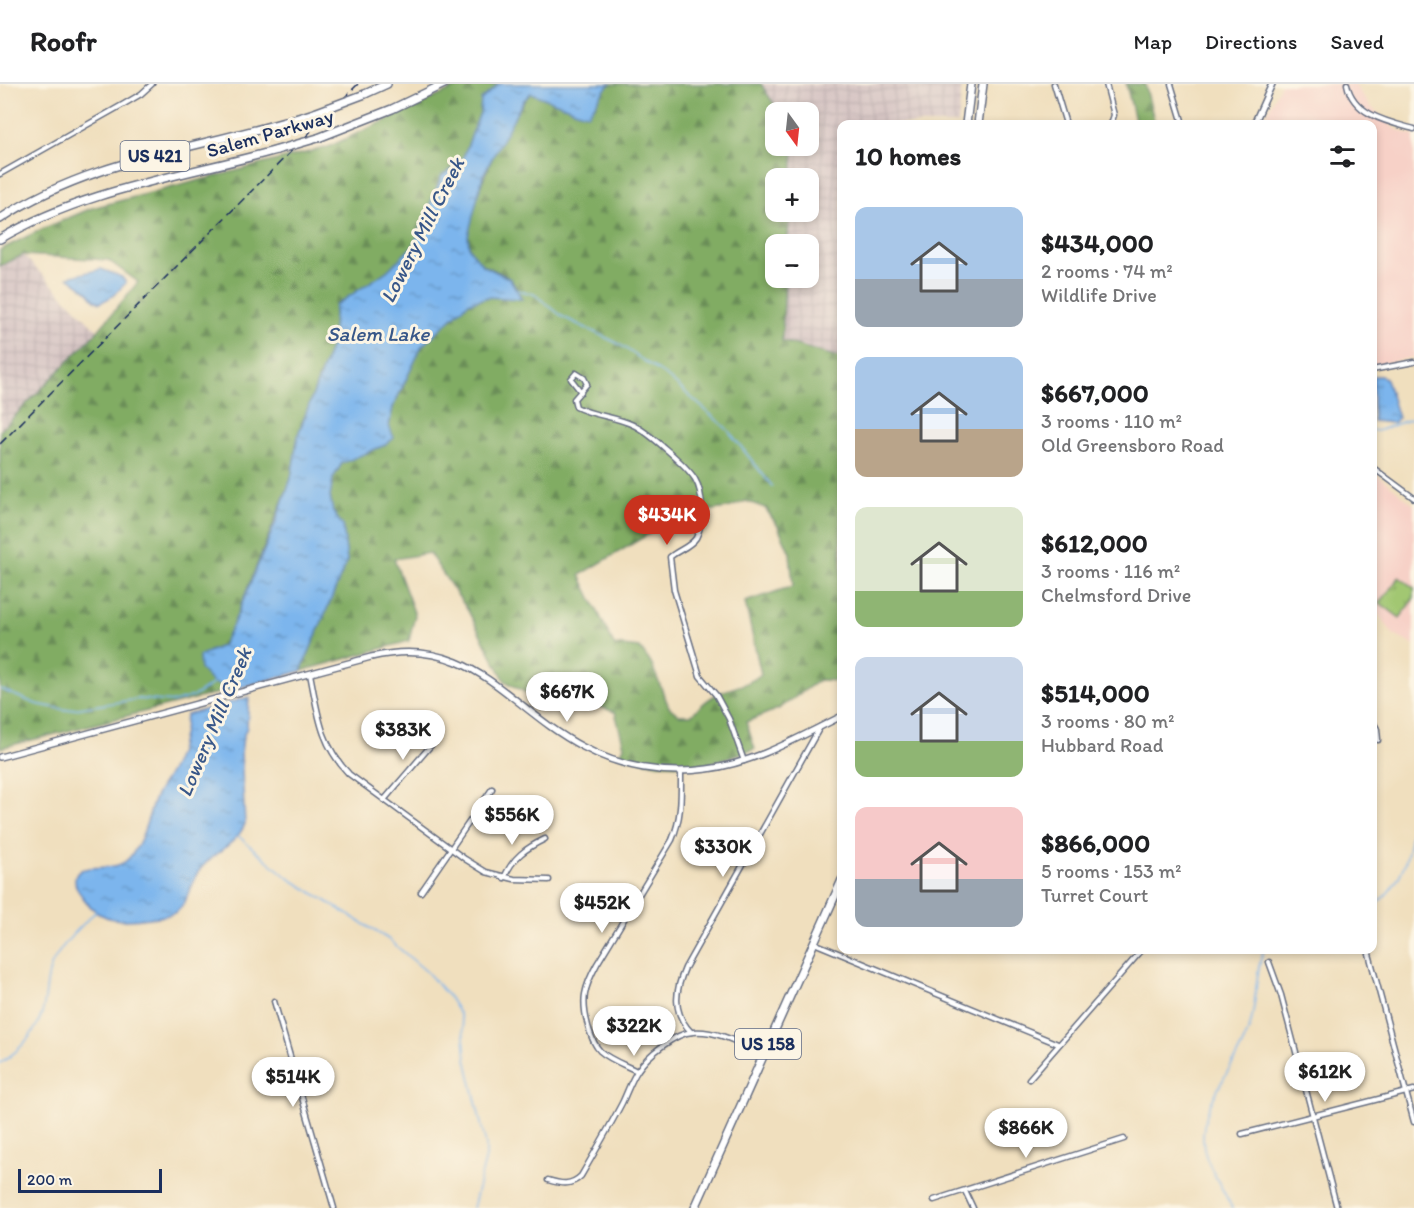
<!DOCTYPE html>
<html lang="en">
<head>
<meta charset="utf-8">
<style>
  body { margin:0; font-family:Itim,sans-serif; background:#f2f2f2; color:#202124; height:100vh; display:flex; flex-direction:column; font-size:22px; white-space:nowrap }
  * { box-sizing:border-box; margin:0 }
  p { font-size:20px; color:#757577 }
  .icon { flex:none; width:33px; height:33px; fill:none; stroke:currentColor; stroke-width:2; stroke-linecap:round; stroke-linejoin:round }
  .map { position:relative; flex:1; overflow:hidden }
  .side { position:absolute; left:837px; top:36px; width:540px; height:834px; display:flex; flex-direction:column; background:#fff; border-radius:12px; box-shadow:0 3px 9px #0003 }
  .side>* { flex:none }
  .needle { width:39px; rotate:165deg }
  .fabs { position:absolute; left:765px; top:18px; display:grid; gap:12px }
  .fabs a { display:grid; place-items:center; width:54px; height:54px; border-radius:12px; background:#fff; box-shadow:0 3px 9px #0003; font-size:30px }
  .scale { position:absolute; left:18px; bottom:15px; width:144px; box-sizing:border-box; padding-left:6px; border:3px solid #1b2f5e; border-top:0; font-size:16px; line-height:21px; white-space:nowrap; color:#1b2f5e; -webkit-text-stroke:4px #fcf5e5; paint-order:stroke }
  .price { position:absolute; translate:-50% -51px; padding:0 14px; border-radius:21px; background:#fff; color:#222; font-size:20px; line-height:39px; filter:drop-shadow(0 2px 3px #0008) }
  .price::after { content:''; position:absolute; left:50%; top:36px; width:18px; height:14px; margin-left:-9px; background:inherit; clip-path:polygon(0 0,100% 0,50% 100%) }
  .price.on { background:#c8321e; color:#fff }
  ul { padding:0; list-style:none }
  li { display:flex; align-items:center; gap:18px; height:150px; padding:0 18px }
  li span { display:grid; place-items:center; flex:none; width:168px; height:120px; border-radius:12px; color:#555 }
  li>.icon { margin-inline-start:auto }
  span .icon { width:72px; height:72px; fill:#fffc; stroke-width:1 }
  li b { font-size:26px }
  h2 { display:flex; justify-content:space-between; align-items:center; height:72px; padding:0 18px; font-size:26px }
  header { display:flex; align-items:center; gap:36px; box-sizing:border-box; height:84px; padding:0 30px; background:#fff; border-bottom:2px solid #e0e0e0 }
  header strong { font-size:28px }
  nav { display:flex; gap:33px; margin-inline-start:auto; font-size:21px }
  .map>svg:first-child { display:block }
</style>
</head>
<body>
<header>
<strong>Roofr</strong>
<nav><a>Map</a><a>Directions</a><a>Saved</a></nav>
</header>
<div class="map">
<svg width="1414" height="1124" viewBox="0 0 1414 1124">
  <defs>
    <pattern id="industrial-grid" width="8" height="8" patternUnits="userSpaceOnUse" patternTransform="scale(1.5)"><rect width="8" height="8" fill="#d2bfc0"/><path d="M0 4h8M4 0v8" fill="none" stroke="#b4a4a7"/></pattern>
    <pattern id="forest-firs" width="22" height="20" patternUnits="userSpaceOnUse" patternTransform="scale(1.5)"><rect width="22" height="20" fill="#81ac64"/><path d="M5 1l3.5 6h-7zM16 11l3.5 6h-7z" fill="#698c56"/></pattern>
    <pattern id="park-tufts" width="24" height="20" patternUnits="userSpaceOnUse" patternTransform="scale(1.5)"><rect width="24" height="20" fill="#a2c772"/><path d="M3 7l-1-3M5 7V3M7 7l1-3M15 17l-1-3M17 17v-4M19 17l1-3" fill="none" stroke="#83a261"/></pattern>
    <pattern id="water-ripples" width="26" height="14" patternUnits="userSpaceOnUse" patternTransform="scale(1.5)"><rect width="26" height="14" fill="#7cb5ed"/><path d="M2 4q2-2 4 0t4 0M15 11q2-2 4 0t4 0" fill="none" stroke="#6594c3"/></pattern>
  </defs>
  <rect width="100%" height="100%" fill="#fcf5e5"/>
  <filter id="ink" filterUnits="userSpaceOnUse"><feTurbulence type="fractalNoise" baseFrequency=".0167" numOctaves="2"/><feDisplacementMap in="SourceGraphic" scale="12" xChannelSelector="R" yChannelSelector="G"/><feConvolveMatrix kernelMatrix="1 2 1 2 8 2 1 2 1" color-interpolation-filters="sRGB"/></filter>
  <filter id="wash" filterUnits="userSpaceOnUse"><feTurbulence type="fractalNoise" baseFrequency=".008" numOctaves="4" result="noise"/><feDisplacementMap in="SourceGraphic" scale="24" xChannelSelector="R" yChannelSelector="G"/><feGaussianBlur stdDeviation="1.35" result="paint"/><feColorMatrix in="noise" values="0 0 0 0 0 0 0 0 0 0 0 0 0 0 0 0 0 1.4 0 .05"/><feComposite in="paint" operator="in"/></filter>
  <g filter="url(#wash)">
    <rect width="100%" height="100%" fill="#f0dfbe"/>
    <!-- built -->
    <g fill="#f7d1c7">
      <path d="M1281 0H1354L1370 22 1395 45 1414 52V273L1373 282 1372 40H1262Z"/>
      <path d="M1373 387 1414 421V561L1394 551 1373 523Z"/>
    </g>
    <!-- industrial -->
    <g fill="url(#industrial-grid)">
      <path d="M761 0H962L958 40H842L841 274 781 257 785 194H808V160H787L789 128H808V94H791L794 62H808V28H779Z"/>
      <path d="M23 171 98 247 0 349V182Z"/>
    </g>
    <!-- forest -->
    <g fill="url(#forest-firs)" stroke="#4e6e61" stroke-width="1.5" fill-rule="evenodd">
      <path d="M464 0H499L481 16 480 29 460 82 442 91 414 161 387 187 335 222 332 259 298 351 291 395 233 541 222 562 209 567 212 598 230 606 0 664V347L98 247 138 198 108 176 23 171 0 182V166L42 145 92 124 328 63Z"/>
      <path d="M610 0H761L779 28H776V62H794L792 94H776V128H790L787 160H776V194H785L782 257 841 274V597L819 596 780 624 746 638 755 665 704 681 657 680 620 672 624 662 615 628 583 617 563 603 544 619 505 597 467 525 429 469 394 475 415 531 409 557 301 587 347 477 343 443 333 428 330 413 333 394 342 379 362 369 389 342 393 323 422 262 453 232 468 219 488 213 521 215C518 209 515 199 510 195 496 183 479 186 470 165 457 138 510 29 531 9L580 28 595 22 602 8ZM746 417 765 424 778 442 790 469 793 502 745 518 761 590C749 601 736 602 722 608 709 613 701 622 691 631H679L669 623 651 579 640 564 614 561 580 491 682 430 728 424Z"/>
      <path d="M1126 0H1145L1155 40H1136Z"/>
    </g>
    <!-- park -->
    <path fill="url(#park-tufts)" stroke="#5e7b68" stroke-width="1.5" d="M1399 493 1414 504V514L1400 534 1380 519Z"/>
    <!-- water -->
    <g fill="url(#water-ripples)" stroke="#4c72a6" stroke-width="1.5">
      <path d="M499 0H610C600 9 597 20 588 30L580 28 531 9 523 17 483 91 468 152 469 164 482 181 510 195 522 215 488 213 468 219 422 262 393 323 389 342 394 354 385 361 342 379 333 394 330 413 333 428 343 442 347 477 301 587 230 606 212 598 200 585 199 572 222 562 233 541 275 440 291 395 298 351 332 259 335 222 387 187 414 161 442 91 460 82 480 29 481 16Z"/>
      <path d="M101 185 122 193 126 199 113 212 100 219C93 216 93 214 89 209 85 205 73 197 68 193Z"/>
      <path d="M1373 292H1381L1386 295 1398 334 1393 339 1373 337Z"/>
      <path d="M249 613 247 643 243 653 241 669 245 740C236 762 211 769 198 788 191 799 186 822 176 828 169 832 158 833 150 834 120 838 100 839 82 812 78 807 75 803 75 796 76 774 114 792 129 774 143 758 147 736 154 716 158 706 165 697 170 688 180 670 184 652 186 631Z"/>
    </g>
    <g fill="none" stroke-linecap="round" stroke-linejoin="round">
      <!-- stream -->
      <g stroke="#7cb5ed" stroke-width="1.5">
        <path d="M517 206 534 210 563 233 619 260 669 294 727 345 772 402"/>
        <path d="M1372 346 1377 347 1414 334"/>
        <path d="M0 605 36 620 67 626 139 615 174 618 194 612 214 599"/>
        <path d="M237 751 287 793 388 855 427 888 449 913 460 931 463 942 466 975 486 1061V1073L473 1124"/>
        <path d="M1372 823C1408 797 1410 764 1414 724"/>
        <path d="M0 979C20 967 40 945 44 921 47 906 46 894 52 880 62 859 81 843 97 826"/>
        <path d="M1232 1124C1224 1107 1214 1092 1207 1075 1189 1027 1238 984 1250 942 1257 919 1255 885 1264 866"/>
      </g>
    </g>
  </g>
  <g filter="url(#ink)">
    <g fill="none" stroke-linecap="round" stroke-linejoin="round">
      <defs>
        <g id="street">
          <path d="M1054 0 1066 40"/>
          <path d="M1106 0 1114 31 1111 40"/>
          <path d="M1171 0 1183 40"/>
          <path d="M1347 0C1353 31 1388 38 1414 45"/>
          <path d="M0 90 124 20 141 10 152 0"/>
          <path d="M1372 286 1414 278"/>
          <path d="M581 308 571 295 576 289 584 294 587 300 574 315 576 323C593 332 615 332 633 341 647 347 687 382 695 395 704 410 704 439 696 454 690 463 678 466 670 473L674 506 700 592 716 611 729 635 744 677"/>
          <path d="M1372 383 1414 414"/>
          <path d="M310 590C318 629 320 660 349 690L465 775 486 788 514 795 549 796"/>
          <path d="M1372 636 1377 645 1378 656"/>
          <path d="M384 716 439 652"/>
          <path d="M504 794C513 773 526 764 545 755"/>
          <path d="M421 808 492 705"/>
          <path d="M814 859 1058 960"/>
          <path d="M1368 866 1414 1038"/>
          <path d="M1269 878 1281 911 1337 1124"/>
          <path d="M274 917 334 1124"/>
          <path d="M691 948C672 928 675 907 685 884L820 643"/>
          <path d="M637 987C625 981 610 976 600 967 593 960 591 951 588 942 581 916 584 904 597 880L672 756C682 733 681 711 681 687"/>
          <path d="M1029 995 1142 866"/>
          <path d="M1242 1050 1414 1006"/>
          <path d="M548 1096C561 1100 571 1102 581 1092 595 1068 609 1044 622 1019 627 1009 631 996 638 986 647 972 675 949 693 948 718 946 741 960 763 970"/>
          <path d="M965 1107 973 1124"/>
          <path d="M934 1116 1124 1055"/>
        </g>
        <g id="secondary">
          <path d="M1254 40 1272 0"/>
          <path d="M0 673 371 573C471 549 506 622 583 663 620 683 665 691 707 685 755 679 799 653 842 632"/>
        </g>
        <g id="highway">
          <path d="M365 10 387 0"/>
          <path d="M966 40 971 0"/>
          <path d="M978 40 983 0"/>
          <path d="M318 54 392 25 444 0"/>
          <path d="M0 135C94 72 211 64 317 28"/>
          <path d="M0 155C85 105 183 92 277 66"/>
          <path d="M695 1124 842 796"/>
        </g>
      </defs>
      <!-- street casing -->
      <use href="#street" stroke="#666d80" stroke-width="7"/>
      <!-- secondary casing -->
      <use href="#secondary" stroke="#666d80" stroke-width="8"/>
      <!-- highway casing -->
      <use href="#highway" stroke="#666d80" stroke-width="10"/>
      <!-- street -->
      <use href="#street" stroke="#fff" stroke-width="4"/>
      <!-- secondary -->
      <use href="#secondary" stroke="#fff" stroke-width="5"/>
      <!-- highway -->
      <use href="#highway" stroke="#fff" stroke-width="7"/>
      <!-- rail -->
      <path stroke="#1b2f5e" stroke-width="1.5" stroke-dasharray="9 4.5" stroke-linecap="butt" d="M0 360 358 0"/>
      <defs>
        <g id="highway-bridge">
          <path d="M317 28 365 10"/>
          <path d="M277 66 318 54"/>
        </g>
      </defs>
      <!-- highway-bridge casing -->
      <use href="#highway-bridge" stroke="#666d80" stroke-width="10" stroke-linecap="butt"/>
      <!-- highway-bridge -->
      <use href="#highway-bridge" stroke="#fff" stroke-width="7"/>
    </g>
  </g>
  <g text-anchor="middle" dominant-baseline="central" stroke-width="6" stroke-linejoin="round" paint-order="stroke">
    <!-- shield labels -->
    <g fill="#fcf5e5" stroke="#5e6a86" stroke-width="1.5">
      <rect x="120.5" y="57" width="69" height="30" rx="4.5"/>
      <rect x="735" y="945" width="66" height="30" rx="4.5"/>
    </g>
    <g font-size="18" font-weight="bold" fill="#1b2f5e">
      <text x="155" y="72">US 421</text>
      <text x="768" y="960">US 158</text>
    </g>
    <!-- street labels -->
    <g font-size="20" fill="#1b2f5e" stroke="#fcf5e5">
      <text transform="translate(270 49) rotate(-16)">Salem Parkway</text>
    </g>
    <!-- water labels -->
    <g font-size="21" font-style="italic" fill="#385789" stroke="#fcf5e5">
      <text transform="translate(422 146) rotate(-63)">Lowery Mill Creek</text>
      <text x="378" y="249">Salem Lake</text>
      <text transform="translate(214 638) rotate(-67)">Lowery Mill Creek</text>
    </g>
  </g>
</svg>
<div class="fabs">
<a><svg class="needle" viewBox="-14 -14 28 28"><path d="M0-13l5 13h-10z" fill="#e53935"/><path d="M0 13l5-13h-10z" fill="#757577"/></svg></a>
<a>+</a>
<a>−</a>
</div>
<div class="scale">200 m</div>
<b class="price on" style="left:667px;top:462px">$434K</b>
<b class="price" style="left:567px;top:639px">$667K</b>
<b class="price" style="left:403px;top:677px">$383K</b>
<b class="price" style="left:512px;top:762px">$556K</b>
<b class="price" style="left:723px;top:794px">$330K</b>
<b class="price" style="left:602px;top:850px">$452K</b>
<b class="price" style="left:634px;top:973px">$322K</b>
<b class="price" style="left:1325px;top:1019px">$612K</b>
<b class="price" style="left:293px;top:1024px">$514K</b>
<b class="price" style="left:1026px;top:1075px">$866K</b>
<section class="side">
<h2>10 homes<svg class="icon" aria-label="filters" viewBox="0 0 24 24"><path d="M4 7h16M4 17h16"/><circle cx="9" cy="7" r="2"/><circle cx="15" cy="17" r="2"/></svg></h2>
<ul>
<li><span style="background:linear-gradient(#a9c7e8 60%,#9aa5b1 0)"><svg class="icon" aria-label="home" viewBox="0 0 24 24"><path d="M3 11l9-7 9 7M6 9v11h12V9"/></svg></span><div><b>$434,000</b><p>2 rooms · 74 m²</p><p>Wildlife Drive</p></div></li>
<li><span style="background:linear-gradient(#a9c7e8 60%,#b9a48a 0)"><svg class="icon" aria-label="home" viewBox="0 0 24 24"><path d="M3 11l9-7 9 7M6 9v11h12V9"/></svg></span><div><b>$667,000</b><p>3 rooms · 110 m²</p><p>Old Greensboro Road</p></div></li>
<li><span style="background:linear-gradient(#dfe7d0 70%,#8fb573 0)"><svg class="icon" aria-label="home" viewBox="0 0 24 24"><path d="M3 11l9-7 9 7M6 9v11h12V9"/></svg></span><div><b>$612,000</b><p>3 rooms · 116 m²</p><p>Chelmsford Drive</p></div></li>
<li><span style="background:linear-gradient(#c9d6e8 70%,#8fb573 0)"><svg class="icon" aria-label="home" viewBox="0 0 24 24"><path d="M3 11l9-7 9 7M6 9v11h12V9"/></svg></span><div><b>$514,000</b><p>3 rooms · 80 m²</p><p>Hubbard Road</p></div></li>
<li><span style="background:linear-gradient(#f6c9c9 60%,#9aa5b1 0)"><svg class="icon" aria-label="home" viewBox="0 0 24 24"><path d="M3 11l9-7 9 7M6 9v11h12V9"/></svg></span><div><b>$866,000</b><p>5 rooms · 153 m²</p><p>Turret Court</p></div></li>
</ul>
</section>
</div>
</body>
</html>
